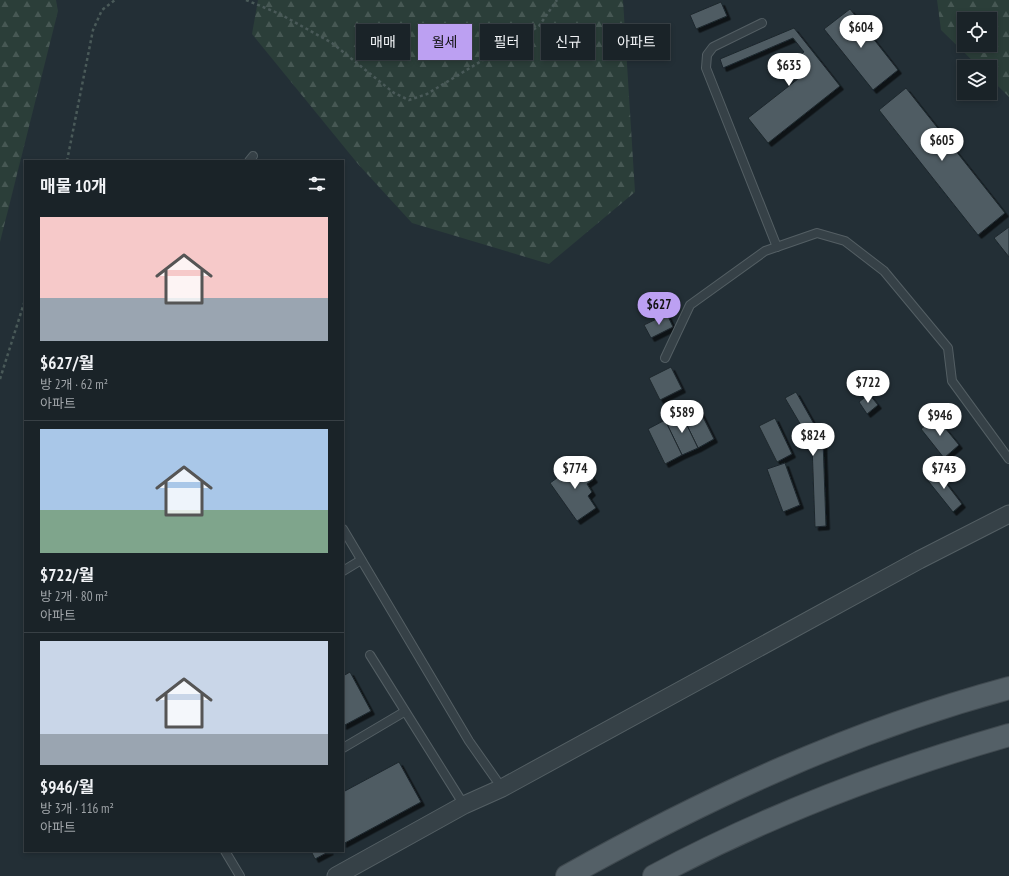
<!DOCTYPE html>
<html lang="ko">
<head>
<meta charset="utf-8">
<style>
  body { margin:0; font-family:"PT Sans Narrow","Noto Sans KR",sans-serif; background:#272f34; color:#f1f3f6; height:100vh; display:flex; flex-direction:column; font-size:15px; white-space:nowrap }
  * { box-sizing:border-box; margin:0 }
  p { font-size:13px; color:#9fa4a8 }
  .icon { flex:none; width:22px; height:22px; fill:none; stroke:currentColor; stroke-width:2; stroke-linecap:round; stroke-linejoin:round }
  .map { position:relative; flex:1; overflow:hidden }
  .panel { position:absolute; left:24px; top:160px; width:320px; height:692px; display:flex; flex-direction:column; background:#1a2328; border-radius:0px; box-shadow:0 2px 6px #0003,0 0 0 1px #384045 }
  .panel>* { flex:none }
  .banner { position:absolute; left:356px; top:24px; width:380px; height:36px; display:flex; gap:8px }
  .controls { position:absolute; left:957px; top:12px; display:grid; gap:8px }
  .controls a { display:grid; place-items:center; width:40px; height:40px; border-radius:0px; background:#1a2328; box-shadow:0 2px 6px #0003,0 0 0 1px #384045; font-size:20px }
  .price { position:absolute; translate:-50% -34px; padding:0 9px; border-radius:14px; background:#fff; color:#222; font-size:13px; line-height:26px; filter:drop-shadow(0 1px 2px #0008) }
  .price::after { content:''; position:absolute; left:50%; top:24px; width:12px; height:9px; margin-left:-6px; background:inherit; clip-path:polygon(0 0,100% 0,50% 100%) }
  .price.active { background:#bca0f2; color:#111 }
  ul { padding:0; list-style:none }
  li { display:grid; align-content:center; gap:8px; height:212px; padding:0 16px }
  li+li { border-top:1px solid #384045 }
  li span { display:grid; place-items:center; height:124px; border-radius:0px; color:#555 }
  li>.icon { margin-inline-start:auto }
  span .icon { width:72px; height:72px; fill:#fffc; stroke-width:1 }
  li b { font-size:17px }
  h2 { display:flex; justify-content:space-between; align-items:center; height:48px; padding:0 16px; font-size:17px }
  .chip { padding:0 14px; border-radius:0px; background:#1a2328; box-shadow:0 2px 6px #0003,0 0 0 1px #384045; font-size:14px; line-height:36px }
  .chip.active { background:#bca0f2; color:#111 }
  .map>svg:first-child { display:block }
</style>
</head>
<body>
<div class="map">
<svg width="1009" height="876" viewBox="0 0 1009 876">
  <defs>
    <pattern id="forest-firs" width="22" height="20" patternUnits="userSpaceOnUse"><rect width="22" height="20" fill="#2b3e39"/><path d="M5 1l3.5 6h-7zM16 11l3.5 6h-7z" fill="#475854"/></pattern>
    <filter id="shadow"><feDropShadow dx="3.5" dy="3.5" stdDeviation="0" flood-color="#0009"/></filter>
  </defs>
  <rect width="100%" height="100%" fill="#232f36"/>
  <!-- forest -->
  <g fill="url(#forest-firs)" fill-rule="evenodd">
    <path d="M0 0H56L58 11 0 242Z"/>
    <path d="M258 0H623L635 192 549 264 412 223 358 164 252 34Z"/>
    <path d="M937 0H1009V97L990 78V67H979L941 30ZM964 19H990V45H964Z"/>
  </g>
  <!-- building -->
  <g fill="#4f5c64" stroke="#1e282d" filter="url(#shadow)">
    <path d="M721 2 727 16 696 29 690 15Z"/>
    <path d="M850 9 898 70 873 90 824 29Z"/>
    <path d="M794 28 840 86 768 143 748 118 803 75 792 61 804 52 793 38 723 68 720 59Z"/>
    <path d="M906 88 1005 213 978 235 879 110Z"/>
    <path d="M1009 227V257L994 238Z"/>
    <path d="M667 314 673 327 651 338 644 325Z"/>
    <path d="M671 367 682 389 660 400 649 378Z"/>
    <path d="M796 392 823 440 826 526 815 527 812 444 785 398Z"/>
    <path d="M869 394 878 405 867 414 859 402Z"/>
    <path d="M697 405 714 439 698 448 681 413Z"/>
    <path d="M681 413 698 448 682 455 665 420Z"/>
    <path d="M936 417 959 445 944 458 921 429Z"/>
    <path d="M775 418 792 454 777 462 759 426Z"/>
    <path d="M665 420 682 455 665 464 648 429Z"/>
    <path d="M581 461 594 479 587 484 592 492 588 496 596 508 577 521 550 483Z"/>
    <path d="M785 463 800 505 783 512 767 469Z"/>
    <path d="M935 469 962 504 953 512 925 477Z"/>
    <path d="M350 672 371 711 343 726V676Z"/>
    <path d="M399 762 421 802 343 844V792Z"/>
    <path d="M311 851H330L315 859Z"/>
  </g>
  <g fill="none" stroke-linecap="round" stroke-linejoin="round">
    <defs>
      <g id="service">
        <path d="M762 23 713 47 707 55 706 68 777 247"/>
        <path d="M249 161 253 156"/>
        <path d="M665 358 690 305 765 251 817 233 845 241 884 271 948 348 952 381 1009 459"/>
        <path d="M343 529 469 741 502 788"/>
        <path d="M343 571 361 560"/>
        <path d="M370 655 464 805"/>
        <path d="M343 748 404 712"/>
        <path d="M225 851 240 876"/>
      </g>
      <path id="minor" d="M336 876 464 805 502 788 919 560 1009 514"/>
      <g id="primary">
        <path d="M567 876C708 797 853 730 1009 688"/>
        <path d="M654 876C766 816 887 770 1009 735"/>
      </g>
    </defs>
    <!-- service casing -->
    <use href="#service" stroke="#545f64" stroke-width="10"/>
    <!-- minor casing -->
    <use href="#minor" stroke="#545f64" stroke-width="19"/>
    <!-- primary casing -->
    <use href="#primary" stroke="#404a50" stroke-width="24"/>
    <!-- path -->
    <g stroke="#4a5a59" stroke-width="2.5" stroke-dasharray="3 3" stroke-linecap="butt">
      <path d="M246 0 280 14 332 43 394 93 409 100 427 94 539 26 557 0"/>
      <path d="M67 161 93 30 102 10 115 0"/>
      <path d="M0 379 25 300"/>
    </g>
    <!-- service -->
    <use href="#service" stroke="#364147" stroke-width="8"/>
    <!-- minor -->
    <use href="#minor" stroke="#364147" stroke-width="17"/>
    <!-- primary -->
    <use href="#primary" stroke="#546067" stroke-width="22"/>
  </g>
</svg>
<div class="controls">
<a><svg class="icon" aria-label="locate" viewBox="0 0 24 24"><circle cx="12" cy="12" r="6"/><path d="M12 2v4M12 18v4M2 12h4M18 12h4"/></svg></a>
<a><svg class="icon" aria-label="layers" viewBox="0 0 24 24"><path d="M12 4l9 5-9 5-9-5zM3 14l9 5 9-5"/></svg></a>
</div>
<b class="price" style="left:861px;top:49px">$604</b>
<b class="price" style="left:789px;top:87px">$635</b>
<b class="price" style="left:942px;top:162px">$605</b>
<b class="price active" style="left:659px;top:326px">$627</b>
<b class="price" style="left:868px;top:404px">$722</b>
<b class="price" style="left:682px;top:434px">$589</b>
<b class="price" style="left:940px;top:437px">$946</b>
<b class="price" style="left:813px;top:457px">$824</b>
<b class="price" style="left:575px;top:490px">$774</b>
<b class="price" style="left:944px;top:490px">$743</b>
<div class="banner">
<a class="chip">매매</a>
<a class="chip active">월세</a>
<a class="chip">필터</a>
<a class="chip">신규</a>
<a class="chip">아파트</a>
</div>
<section class="panel">
<h2>매물 10개<svg class="icon" aria-label="filters" viewBox="0 0 24 24"><path d="M4 7h16M4 17h16"/><circle cx="9" cy="7" r="2"/><circle cx="15" cy="17" r="2"/></svg></h2>
<ul>
<li><span style="background:linear-gradient(#f6c9c9 65%,#9aa5b1 0)"><svg class="icon" aria-label="home" viewBox="0 0 24 24"><path d="M3 11l9-7 9 7M6 9v11h12V9"/></svg></span><div><b>$627/월</b><p>방 2개 · 62 m²</p><p>아파트</p></div></li>
<li><span style="background:linear-gradient(#a9c7e8 65%,#7fa58c 0)"><svg class="icon" aria-label="home" viewBox="0 0 24 24"><path d="M3 11l9-7 9 7M6 9v11h12V9"/></svg></span><div><b>$722/월</b><p>방 2개 · 80 m²</p><p>아파트</p></div></li>
<li><span style="background:linear-gradient(#c9d6e8 75%,#9aa5b1 0)"><svg class="icon" aria-label="home" viewBox="0 0 24 24"><path d="M3 11l9-7 9 7M6 9v11h12V9"/></svg></span><div><b>$946/월</b><p>방 3개 · 116 m²</p><p>아파트</p></div></li>
</ul>
</section>
</div>
</body>
</html>
